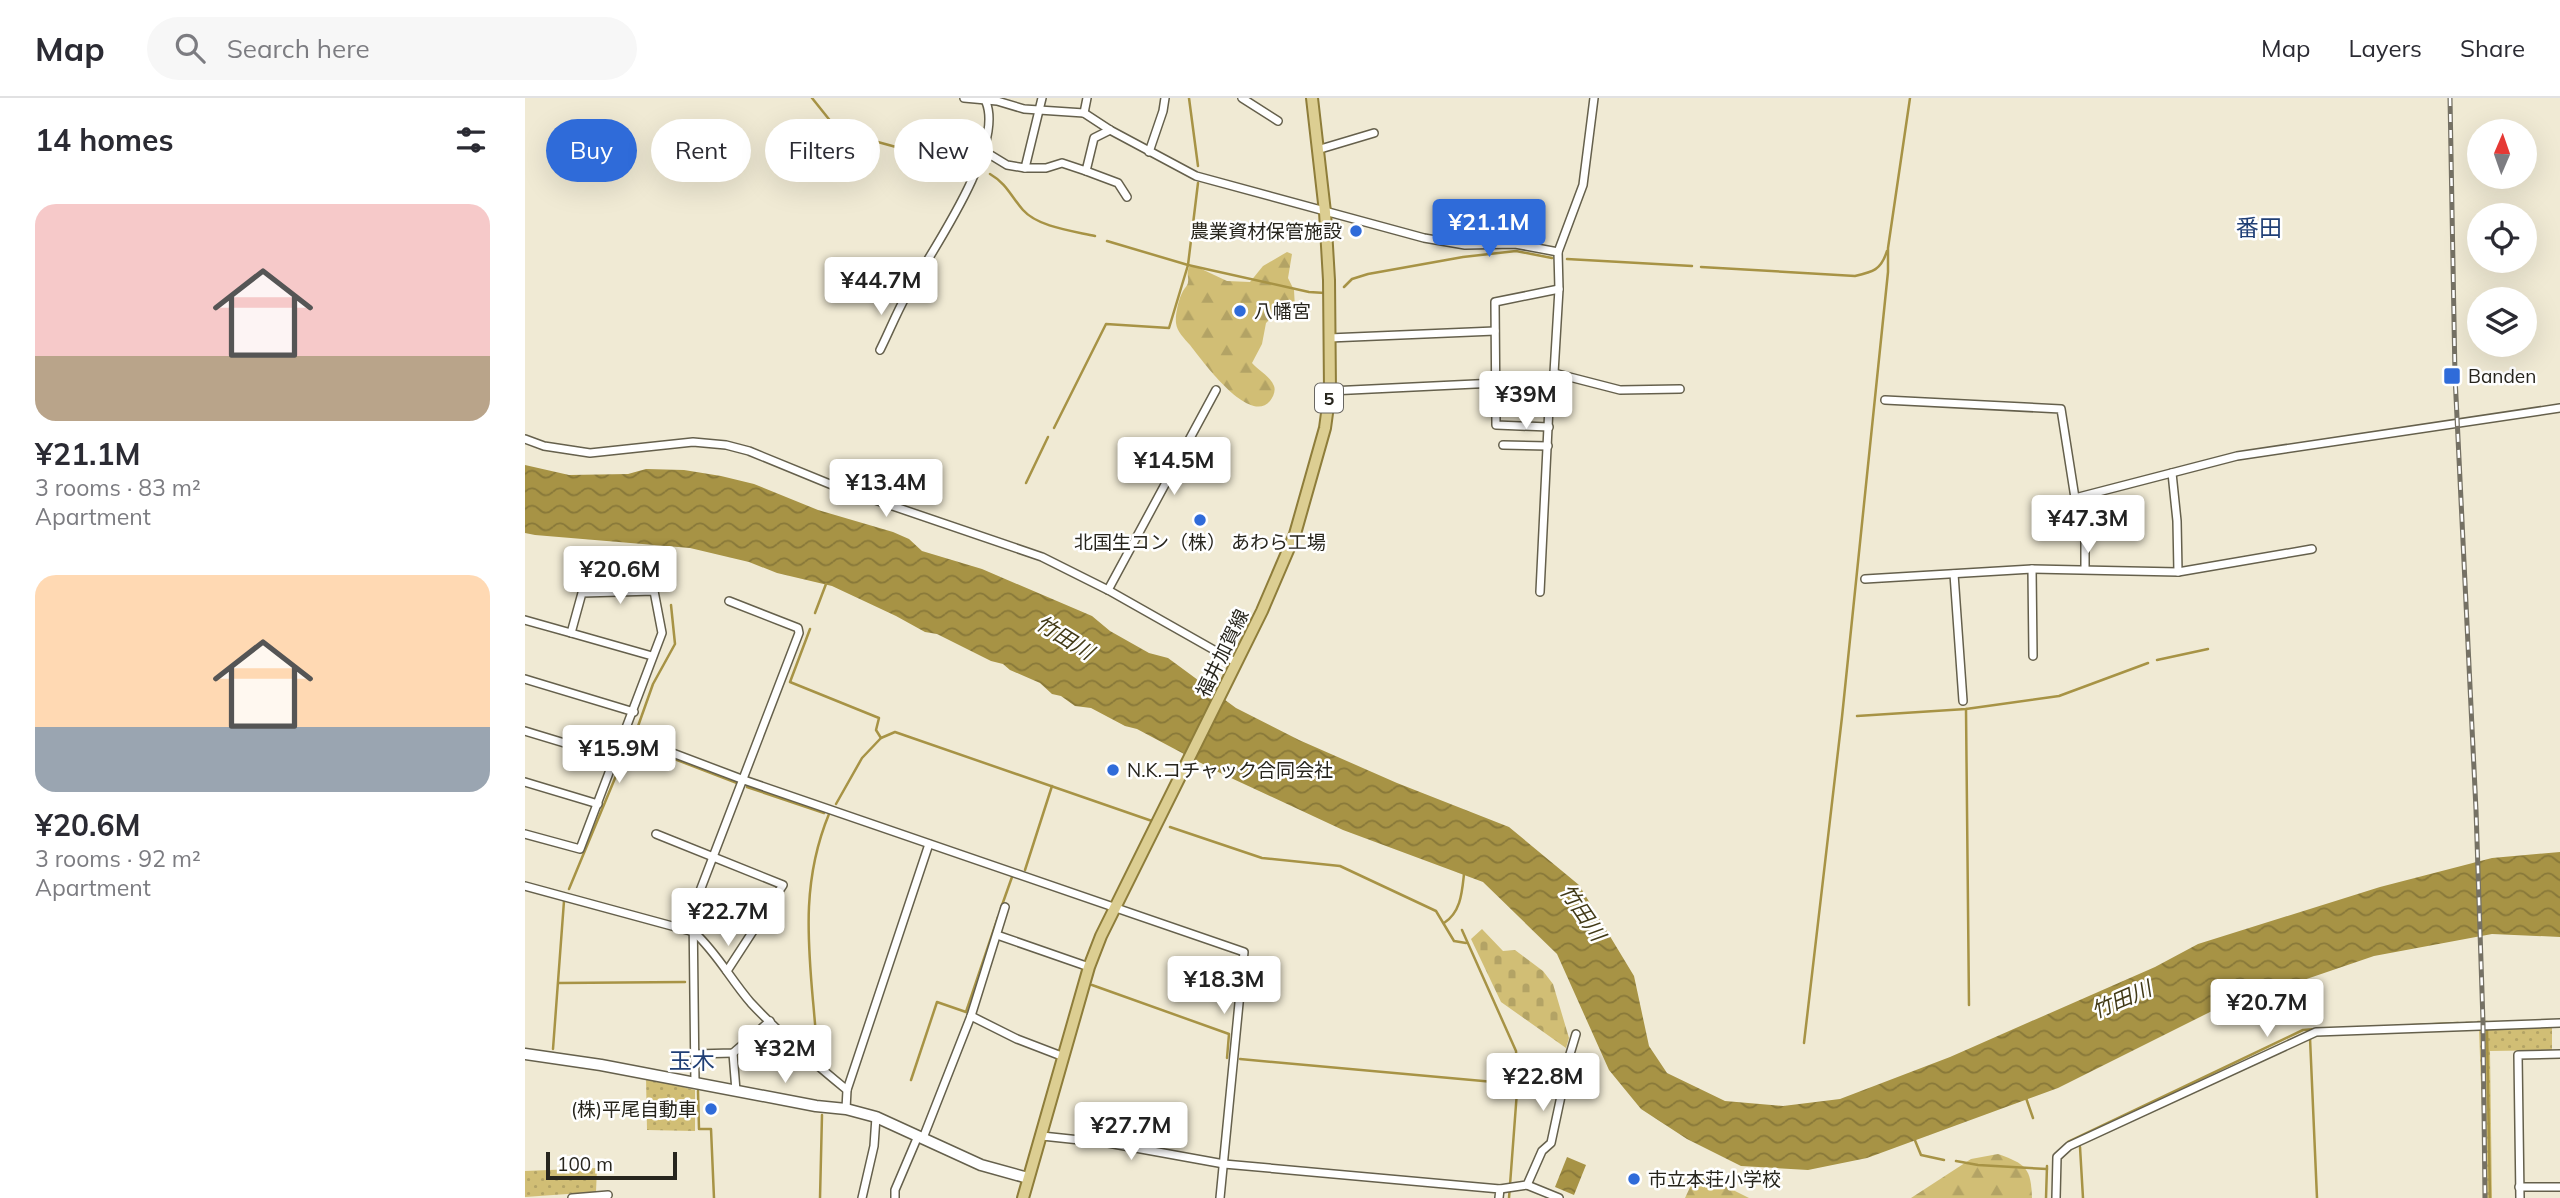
<!DOCTYPE html>
<html lang="en">
<head>
<meta charset="utf-8">
<style>
  body { margin:0; font-family:Mulish,"Noto Sans JP",sans-serif; background:#f7f7f7; color:#2b2b33; height:100vh; display:flex; flex-direction:column; font-size:26px; white-space:nowrap }
  * { box-sizing:border-box; margin:0 }
  p { font-size:23px; color:#7c7c81 }
  .icon { flex:none; width:38px; height:38px; fill:none; stroke:currentColor; stroke-width:2; stroke-linecap:round; stroke-linejoin:round }
  .map { position:relative; flex:1; overflow:hidden }
  .details { display:flex; flex-direction:column; background:#fff; width:525px }
  .details>* { flex:none }
  .top-card { position:absolute; left:21px; top:21px; width:665px; height:63px; display:flex; gap:14px }
  .needle { width:46px; rotate:2deg }
  .fabs { position:absolute; left:1942px; top:21px; display:grid; gap:14px }
  .fabs a { display:grid; place-items:center; width:70px; height:70px; border-radius:50%; background:#fff; box-shadow:0 7px 28px #0002; font-size:35px }
  .scale { position:absolute; left:21px; bottom:18px; width:131px; box-sizing:border-box; padding-left:7px; border:4px solid #27251d; border-top:0; font-size:19px; line-height:24px; white-space:nowrap; color:#27251d; -webkit-text-stroke:5px #fff; paint-order:stroke }
  .price { position:absolute; translate:-50% -60px; padding:0 16px; border-radius:7px; background:#fff; color:#222; font-size:23px; line-height:46px; filter:drop-shadow(0 2px 4px #0008) }
  .price::after { content:''; position:absolute; left:50%; top:42px; width:21px; height:16px; margin-left:-10px; background:inherit; clip-path:polygon(0 0,100% 0,50% 100%) }
  .price.on { background:#2f6bd9; color:#fff }
  ul { padding:0; list-style:none }
  li { display:grid; align-content:center; gap:14px; height:371px; padding:0 35px }
  li span { display:grid; place-items:center; height:217px; border-radius:21px; color:#555 }
  li>.icon { margin-inline-start:auto }
  span .icon { width:126px; height:126px; fill:#fffc; stroke-width:1 }
  li b { font-size:30px }
  h2 { display:flex; justify-content:space-between; align-items:center; height:84px; padding:0 35px; font-size:30px }
  .tag { padding:0 24px; border-radius:32px; background:#fff; box-shadow:0 7px 28px #0002; font-size:24px; line-height:63px }
  .tag.on { background:#2f6bd9; color:#fff }
  header { display:flex; align-items:center; gap:42px; box-sizing:border-box; height:98px; padding:0 35px; background:#fff; border-bottom:2px solid #e1e1e2 }
  header strong { font-size:33px }
  nav { display:flex; gap:38px; margin-inline-start:auto; font-size:24px }
  .search { width:490px; height:63px; background:#f7f7f7; display:flex; align-items:center; gap:18px; box-sizing:border-box; padding:0 24px; border-radius:38px; color:#7c7c81; font-size:26px }
  main { display:flex; flex:1; min-height:0 }
  .map>svg:first-child { display:block }
</style>
</head>
<body>
<header>
<strong>Map</strong>
<div class="search"><svg class="icon" aria-label="search" viewBox="0 0 24 24"><circle cx="10" cy="10" r="6"/><path d="M15 15l6 6"/></svg>Search here</div>
<nav><a>Map</a><a>Layers</a><a>Share</a></nav>
</header>
<main>
<section class="details">
<h2>14 homes<svg class="icon" aria-label="filters" viewBox="0 0 24 24"><path d="M4 7h16M4 17h16"/><circle cx="9" cy="7" r="2"/><circle cx="15" cy="17" r="2"/></svg></h2>
<ul>
<li><span style="background:linear-gradient(#f6c9c9 70%,#b9a48a 0)"><svg class="icon" aria-label="home" viewBox="0 0 24 24"><path d="M3 11l9-7 9 7M6 9v11h12V9"/></svg></span><div><b>¥21.1M</b><p>3 rooms · 83 m²</p><p>Apartment</p></div></li>
<li><span style="background:linear-gradient(#ffd9b3 70%,#9aa5b1 0)"><svg class="icon" aria-label="home" viewBox="0 0 24 24"><path d="M3 11l9-7 9 7M6 9v11h12V9"/></svg></span><div><b>¥20.6M</b><p>3 rooms · 92 m²</p><p>Apartment</p></div></li>
</ul>
</section>
<div class="map">
<svg width="2035" height="1100" viewBox="0 0 2035 1100">
  <defs>
    <pattern id="grass-dots" width="8" height="8" patternUnits="userSpaceOnUse" patternTransform="scale(1.75)"><rect width="8" height="8" fill="#d1be75"/><path d="M2 2h.1M6 6h.1" fill="none" stroke="#b3a365" stroke-width="1.8" stroke-linecap="round"/></pattern>
    <pattern id="forest-firs" width="22" height="20" patternUnits="userSpaceOnUse" patternTransform="scale(1.75)"><rect width="22" height="20" fill="#d1be75"/><path d="M5 1l3.5 6h-7zM16 11l3.5 6h-7z" fill="#b3a365"/></pattern>
    <pattern id="cemetery-stones" width="16" height="16" patternUnits="userSpaceOnUse" patternTransform="scale(1.75)"><rect width="16" height="16" fill="#d1be75"/><path d="M2 7V4a2 2 0 0 1 4 0v3zM10 15v-3a2 2 0 0 1 4 0v3z" fill="#b3a365"/></pattern>
    <pattern id="water-waves" width="16" height="10" patternUnits="userSpaceOnUse" patternTransform="scale(1.75)"><rect width="16" height="10" fill="#a79345"/><path d="M0 5q4-4 8 0t8 0" fill="none" stroke="#887839"/></pattern>
  </defs>
  <rect width="100%" height="100%" fill="#f0ead4"/>
  <!-- grass -->
  <g fill="url(#grass-dots)">
    <path d="M2027 928V952L1965 953 1967 1100H1960L1954 931Z"/>
    <path d="M121 980 170 992V1033L122 1032Z"/>
    <path d="M72 1070 71 1094 0 1099V1073Z"/>
  </g>
  <!-- forest -->
  <g fill="url(#forest-firs)">
    <path d="M762 154 767 156 763 180 769 192 770 210 765 217 747 219 741 225 737 246 727 265C733 272 745 278 749 288 751 293 748 299 745 303 724 328 676 261 665 247 659 240 652 234 651 225 650 216 654 200 658 193 659 191 663 187 663 184 664 178 661 177 664 169L670 168 702 183 725 184 738 168Z"/>
    <path d="M1473 1056C1501 1066 1506 1070 1507 1100H1386L1446 1061Z"/>
    <path d="M1182 1079 1224 1100H1229H1160L1167 1085Z"/>
  </g>
  <!-- cemetery -->
  <path fill="url(#cemetery-stones)" d="M957 831 978 853 990 852 1018 873 1028 886 1044 940 1041 950 976 904 946 841Z"/>
  <!-- water -->
  <g fill="url(#water-waves)">
    <path d="M0 367 44 377 103 376 121 371 159 372 196 378 229 386 293 412 368 434 384 441 397 453 457 471 567 518 585 533 624 555 643 560 711 610 774 642 872 685 984 729 1054 787 1109 878 1124 948 1142 975 1200 1003 1258 1008 1315 1001 1425 959 1630 869 1673 846 1855 789 1967 760 2035 754V839L1967 836 1849 858 1685 914 1533 990 1342 1060 1283 1072 1216 1068 1162 1041 1116 1011 1084 972 1032 856 958 784 818 732 691 673 612 631 600 628 566 610 550 608 536 598 527 596 515 585 485 572 478 566 466 563 412 536 400 534 371 518 307 488 252 475 224 464 165 450 10 437 0 435Z"/>
    <path d="M1042 1059 1061 1067 1049 1097 1030 1089Z"/>
  </g>
  <g fill="none" stroke-linecap="round" stroke-linejoin="round">
    <!-- stream -->
    <g stroke="#a79345" stroke-width="2.5">
      <path d="M287 0 307 25 331 38 451 71"/>
      <path d="M664 0 673 68"/>
      <path d="M465 76C482 86 485 97 498 112 513 129 548 133 570 138"/>
      <path d="M582 143 663 167 784 194 800 195"/>
      <path d="M1042 161 1167 168"/>
      <path d="M1176 169 1330 178C1348 174 1356 172 1362 153"/>
      <path d="M819 189 827 181 843 176 938 159 991 153 1027 160"/>
      <path d="M529 330 581 226 644 230 663 167 673 85"/>
      <path d="M501 385 523 339"/>
      <path d="M290 515 301 486"/>
      <path d="M285 531 265 584 354 620 351 632 356 640 370 634 627 723"/>
      <path d="M1632 562 1683 551"/>
      <path d="M1441 611 1444 907"/>
      <path d="M1332 618 1441 611 1534 598 1623 565"/>
      <path d="M112 631 128 586 150 546 146 507"/>
      <path d="M222 689 299 715"/>
      <path d="M311 706 337 660 356 640"/>
      <path d="M645 729 737 760 815 768 911 813 929 843 941 845"/>
      <path d="M500 772 527 688"/>
      <path d="M44 791 105 644 212 685"/>
      <path d="M476 810 487 779"/>
      <path d="M919 825C936 814 937 794 939 776"/>
      <path d="M937 832 991 953 993 980 984 1100"/>
      <path d="M34 885 160 884"/>
      <path d="M567 887 704 936 702 960"/>
      <path d="M1953 924H1962"/>
      <path d="M1941 925H1947"/>
      <path d="M1870 928 1933 925"/>
      <path d="M1962 932 1965 1100"/>
      <path d="M1785 940 1792 1100"/>
      <path d="M1279 945 1317 619 1363 174V150L1385 0"/>
      <path d="M28 951 39 803"/>
      <path d="M715 961 991 986"/>
      <path d="M294 963C291 943 290 923 288 903 282 837 278 779 304 716"/>
      <path d="M386 982 412 904 441 914 473 819"/>
      <path d="M173 993 174 1031H186L189 1100"/>
      <path d="M1501 1000 1508 1020"/>
      <path d="M1389 1040 1396 1057 1419 1062"/>
      <path d="M1543 1044 1778 932 1790 931"/>
      <path d="M1555 1049 1558 1100"/>
      <path d="M1431 1063 1453 1067 1522 1071"/>
      <path d="M295 1100 297 1017"/>
      <path d="M1521 1100 1522 1068"/>
    </g>
    <defs>
      <g id="street">
        <path d="M439 0 472 3 499 11 559 15 585 32 671 78 899 140 940 147 990 146 1033 154"/>
        <path d="M717 0 753 23"/>
        <path d="M559 15 562 0"/>
        <path d="M792 52 849 35"/>
        <path d="M459 53 482 67 500 70 517 0"/>
        <path d="M624 54 638 13 640 0"/>
        <path d="M500 70H521L537 65 561 73 569 40 585 32"/>
        <path d="M561 73 593 85 602 99"/>
        <path d="M804 240 970 233"/>
        <path d="M355 252C364 234 371 216 381 198 404 157 480 50 461 4L462 0"/>
        <path d="M1029 275 1095 292 1155 291"/>
        <path d="M805 293 971 285 1025 288"/>
        <path d="M1360 302 1536 311 1550 400 1560 440V471"/>
        <path d="M1024 329 971 327 970 204 1034 191"/>
        <path d="M0 341 19 348 65 355 168 344 201 347 224 353 312 389 517 459 583 492 712 565"/>
        <path d="M978 347 1023 348"/>
        <path d="M1647 375 1652 423 1653 474"/>
        <path d="M1550 400 1712 358 2035 310"/>
        <path d="M1507 471 1508 558"/>
        <path d="M1429 476 1438 603"/>
        <path d="M1340 481 1507 471 1653 474 1787 451"/>
        <path d="M583 492 691 292"/>
        <path d="M1015 494 1025 288 1029 275 1034 191 1033 154 1058 87 1069 0"/>
        <path d="M0 522 46 535"/>
        <path d="M0 581 109 614"/>
        <path d="M0 633 89 660"/>
        <path d="M100 637 219 682 719 854 695 1100"/>
        <path d="M0 684 73 706"/>
        <path d="M0 736 55 751 137 535 129 493 57 495 46 535 127 558"/>
        <path d="M131 736 258 787 202 873"/>
        <path d="M0 788 169 834C192 855 206 882 226 905 255 936 289 965 322 992L321 1011"/>
        <path d="M472 837 564 869"/>
        <path d="M446 918 492 941 539 959"/>
        <path d="M208 955 211 993"/>
        <path d="M170 956 208 955 245 923"/>
        <path d="M170 985 168 811 274 535 273 530 204 503"/>
        <path d="M322 992 404 746"/>
        <path d="M517 1038 583 1045 699 1066 975 1091 974 1100"/>
        <path d="M398 1040 446 918 480 809"/>
        <path d="M1002 1087 1034 1100"/>
        <path d="M1994 1089H2035"/>
        <path d="M975 1091 1002 1087 1017 1053 1026 1045 1045 956 1051 936"/>
        <path d="M47 1100 83 1097"/>
        <path d="M337 1100 349 1048 351 1019"/>
        <path d="M370 1100V1092L393 1038"/>
        <path d="M1531 1100 1532 1059 1544 1048 1791 934 2035 925"/>
        <path d="M1995 1100 1993 957 2035 956"/>
      </g>
      <path id="secondary" d="M0 956 76 967 291 1008 321 1011 351 1019 456 1067 503 1080"/>
      <path id="primary" d="M498 1100 564 869 576 838 737 513 770 436 800 330 805 293 804 182 800 114 787 0"/>
    </defs>
    <!-- street casing -->
    <use href="#street" stroke="#65604c" stroke-width="10"/>
    <!-- secondary casing -->
    <use href="#secondary" stroke="#65604c" stroke-width="13"/>
    <!-- primary casing -->
    <use href="#primary" stroke="#8e7d3a" stroke-width="14"/>
    <!-- street -->
    <use href="#street" stroke="#fff" stroke-width="7"/>
    <!-- secondary -->
    <use href="#secondary" stroke="#fff" stroke-width="10"/>
    <!-- primary -->
    <use href="#primary" stroke="#dcce92" stroke-width="10"/>
    <defs>
      <path id="rail" d="M1925 0 1930 278 1951 712 1958 924 1960 1100"/>
    </defs>
    <!-- rail casing -->
    <use href="#rail" stroke="#757164" stroke-width="5"/>
    <!-- rail -->
    <use href="#rail" stroke="#fff" stroke-width="2.5" stroke-dasharray="8" stroke-linecap="butt"/>
  </g>
  <!-- markers -->
  <g fill="#2f6bd9" stroke="#fff" stroke-width="2.5">
    <circle cx="831" cy="133" r="7"/>
    <circle cx="715" cy="213" r="7"/>
    <rect x="1918" y="269" width="18" height="18" rx="3.5"/>
    <circle cx="675" cy="422" r="7"/>
    <circle cx="588" cy="672" r="7"/>
    <circle cx="186" cy="1011" r="7"/>
    <circle cx="1109" cy="1081" r="7"/>
  </g>
  <g text-anchor="middle" dominant-baseline="central" stroke-width="5" stroke-linejoin="round" paint-order="stroke">
    <!-- shield labels -->
    <rect fill="#fff" stroke="#686661" stroke-width="2" x="790" y="285.5" width="28" height="29" rx="5"/>
    <g font-size="18" font-weight="bold" fill="#27251d">
      <text x="804" y="300">5</text>
    </g>
    <!-- poi labels -->
    <g font-size="19" fill="#27251d" stroke="#fff" text-anchor="start">
      <text x="817" y="133" text-anchor="end">農業資材保管施設</text>
      <text x="729" y="213">八幡宮</text>
      <text x="1943" y="278">Banden</text>
      <text x="675" y="444" text-anchor="middle">北国生コン（株） あわら工場</text>
      <text x="602" y="672">N.K.コチャック合同会社</text>
      <text x="172" y="1011" text-anchor="end">(株)平尾自動車</text>
      <text x="1123" y="1081">市立本荘小学校</text>
    </g>
    <!-- street labels -->
    <g font-size="19" fill="#27251d" stroke="#fff">
      <text transform="translate(697 555) rotate(-64)">福井加賀線</text>
    </g>
    <!-- water labels -->
    <g font-size="21" font-style="italic" fill="#423a17" stroke="#fff">
      <text transform="translate(540 539) rotate(32)">竹田川</text>
      <text transform="translate(1058 814) rotate(56)">竹田川</text>
      <text transform="translate(1596 901) rotate(-23)">竹田川</text>
    </g>
    <!-- quarter labels -->
    <g font-size="23" fill="#203f75" stroke="#fff">
      <text x="1734" y="129">番田</text>
      <text x="167" y="962">玉木</text>
    </g>
  </g>
</svg>
<div class="fabs">
<a><svg class="needle" viewBox="-14 -14 28 28"><path d="M0-13l5 13h-10z" fill="#e53935"/><path d="M0 13l5-13h-10z" fill="#7c7c81"/></svg></a>
<a><svg class="icon" aria-label="locate" viewBox="0 0 24 24"><circle cx="12" cy="12" r="6"/><path d="M12 2v4M12 18v4M2 12h4M18 12h4"/></svg></a>
<a><svg class="icon" aria-label="layers" viewBox="0 0 24 24"><path d="M12 4l9 5-9 5-9-5zM3 14l9 5 9-5"/></svg></a>
</div>
<div class="scale">100 m</div>
<b class="price on" style="left:964px;top:161px">¥21.1M</b>
<b class="price" style="left:356px;top:219px">¥44.7M</b>
<b class="price" style="left:1001px;top:333px">¥39M</b>
<b class="price" style="left:649px;top:399px">¥14.5M</b>
<b class="price" style="left:361px;top:421px">¥13.4M</b>
<b class="price" style="left:1563px;top:457px">¥47.3M</b>
<b class="price" style="left:95px;top:508px">¥20.6M</b>
<b class="price" style="left:94px;top:687px">¥15.9M</b>
<b class="price" style="left:203px;top:850px">¥22.7M</b>
<b class="price" style="left:699px;top:918px">¥18.3M</b>
<b class="price" style="left:1742px;top:941px">¥20.7M</b>
<b class="price" style="left:260px;top:987px">¥32M</b>
<b class="price" style="left:1018px;top:1015px">¥22.8M</b>
<b class="price" style="left:606px;top:1064px">¥27.7M</b>
<div class="top-card">
<a class="tag on">Buy</a>
<a class="tag">Rent</a>
<a class="tag">Filters</a>
<a class="tag">New</a>
</div>
</div>
</main>
</body>
</html>
